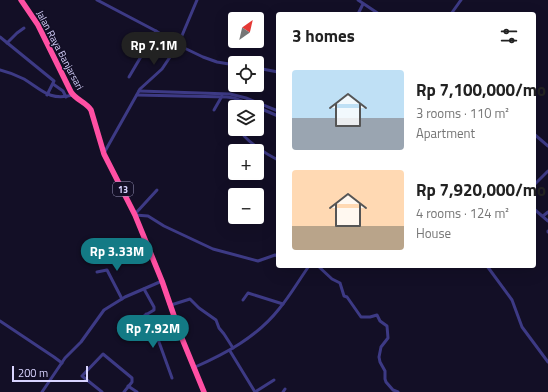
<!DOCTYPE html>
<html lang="en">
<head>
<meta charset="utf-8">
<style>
  body { margin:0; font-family:"Titillium Web",sans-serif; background:#f6f6f6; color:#222; height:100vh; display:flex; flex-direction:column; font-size:15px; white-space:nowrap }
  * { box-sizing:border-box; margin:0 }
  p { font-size:13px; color:#767676 }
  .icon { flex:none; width:22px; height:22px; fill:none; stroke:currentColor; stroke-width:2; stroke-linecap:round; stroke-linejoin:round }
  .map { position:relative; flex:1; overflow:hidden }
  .drawer { position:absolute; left:276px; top:12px; width:260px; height:256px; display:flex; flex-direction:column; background:#fff; border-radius:4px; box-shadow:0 4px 16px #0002 }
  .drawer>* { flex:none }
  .needle { width:26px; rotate:34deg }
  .buttons { position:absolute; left:228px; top:12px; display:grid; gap:8px }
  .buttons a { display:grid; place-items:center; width:36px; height:36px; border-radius:4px; background:#fff; box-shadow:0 4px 16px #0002; font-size:20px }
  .scale { position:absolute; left:12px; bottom:10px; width:76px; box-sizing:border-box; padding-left:4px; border:2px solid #d9d4ff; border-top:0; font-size:11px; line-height:14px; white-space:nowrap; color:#d9d4ff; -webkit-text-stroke:3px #130f26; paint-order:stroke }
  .price { position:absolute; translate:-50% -34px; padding:0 9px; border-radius:14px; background:#137a85; color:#fff; font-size:13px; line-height:26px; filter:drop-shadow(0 1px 2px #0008) }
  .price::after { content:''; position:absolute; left:50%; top:24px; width:12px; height:9px; margin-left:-6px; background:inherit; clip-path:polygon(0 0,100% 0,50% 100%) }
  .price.active { background:#222; color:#fff }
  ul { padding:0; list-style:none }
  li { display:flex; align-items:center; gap:12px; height:100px; padding:0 16px }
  li span { display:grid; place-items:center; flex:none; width:112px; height:80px; border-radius:4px; color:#555 }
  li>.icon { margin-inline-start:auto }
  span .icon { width:48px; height:48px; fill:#fffc; stroke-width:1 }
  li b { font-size:17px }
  h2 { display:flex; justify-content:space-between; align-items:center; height:48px; padding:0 16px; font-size:17px }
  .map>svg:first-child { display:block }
</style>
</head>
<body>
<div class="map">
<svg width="548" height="392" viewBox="0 0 548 392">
  <rect width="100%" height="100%" fill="#130f26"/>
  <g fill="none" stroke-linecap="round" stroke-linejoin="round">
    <!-- street -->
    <g stroke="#3d3a85" stroke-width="3">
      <path d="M97 0 156 31 178 45 203 57 217 62 235 65"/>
      <path d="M358 0 379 14"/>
      <path d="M358 14 363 4"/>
      <path d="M451 14 461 0"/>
      <path d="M0 37 54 81 47 95"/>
      <path d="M7 43 17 33 24 28"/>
      <path d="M257 68 278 72"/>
      <path d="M0 70C8 72 16 75 24 79 42 90 49 101 73 95"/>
      <path d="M129 77 156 31"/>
      <path d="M53 84 63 91 66 97"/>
      <path d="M139 91 230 94 246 98 278 111"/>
      <path d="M137 95 227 97 234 98 257 107"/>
      <path d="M257 107 278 116"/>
      <path d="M214 110 222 96"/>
      <path d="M240 129C242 139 268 155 278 160"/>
      <path d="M534 134 548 146"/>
      <path d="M104 153 140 89 162 69 178 45 197 0"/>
      <path d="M534 185 548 171"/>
      <path d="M534 209 548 221"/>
      <path d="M135 214 157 190"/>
      <path d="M135 215 148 216 164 226 213 249 258 261 275 255 278 256"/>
      <path d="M543 216 548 212"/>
      <path d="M548 231V232"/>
      <path d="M318 266 332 279 340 283 344 296 347 297 361 317H370L377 315 380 321 387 326 388 338 381 347 379 357 380 362 385 371V379L386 382 393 390 398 392"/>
      <path d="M487 266 512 300 522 327 548 362"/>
      <path d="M97 272 107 270 122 299"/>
      <path d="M243 300 248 293 283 304"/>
      <path d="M171 305 190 299 199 308 216 320 219 328 224 334 233 348"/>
      <path d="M146 314 155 331 172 378"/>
      <path d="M0 321 54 357 62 363"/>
      <path d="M132 323 136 329 138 337"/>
      <path d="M119 331 154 310V307L144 289"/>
      <path d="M230 351 255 392"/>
      <path d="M193 368C225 354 257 337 279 309 290 296 299 280 309 266"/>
      <path d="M128 386 137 392"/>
      <path d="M42 392 65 358 81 342 104 310 125 297 162 281"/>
      <path d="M102 392 82 376 103 354 132 378V382L124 392"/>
      <path d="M255 392 274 380"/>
      <path d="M283 392 285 389"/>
    </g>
    <!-- highway -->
    <path stroke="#ff4fa3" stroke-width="5.5" d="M21 0 38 25 71 92C76 100 86 102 91 110L104 154 135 215 162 281 181 336 204 392"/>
  </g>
  <g text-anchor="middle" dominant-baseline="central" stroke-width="3" stroke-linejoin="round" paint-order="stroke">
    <!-- shield labels -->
    <rect fill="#130f26" stroke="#9e99be" stroke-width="1" x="113" y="182" width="20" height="14" rx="3"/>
    <g font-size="9" font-weight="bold" fill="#d9d4ff">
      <text x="123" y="189">13</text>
    </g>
    <!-- street labels -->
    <g font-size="10" fill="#d9d4ff" stroke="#130f26">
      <text transform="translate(60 50) rotate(62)">Jalan Raya Banjarsari</text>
    </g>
  </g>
</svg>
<div class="buttons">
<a><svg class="needle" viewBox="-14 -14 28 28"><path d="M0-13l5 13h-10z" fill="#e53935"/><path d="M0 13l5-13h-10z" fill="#767676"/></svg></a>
<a><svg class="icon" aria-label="locate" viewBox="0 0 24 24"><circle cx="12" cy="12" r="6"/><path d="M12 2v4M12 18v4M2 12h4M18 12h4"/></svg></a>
<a><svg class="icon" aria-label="layers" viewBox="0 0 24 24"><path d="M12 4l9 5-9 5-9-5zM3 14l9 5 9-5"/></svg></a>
<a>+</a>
<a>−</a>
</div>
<div class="scale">200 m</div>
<b class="price active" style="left:154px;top:66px">Rp 7.1M</b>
<b class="price" style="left:117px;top:272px">Rp 3.33M</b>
<b class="price" style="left:153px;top:349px">Rp 7.92M</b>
<section class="drawer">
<h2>3 homes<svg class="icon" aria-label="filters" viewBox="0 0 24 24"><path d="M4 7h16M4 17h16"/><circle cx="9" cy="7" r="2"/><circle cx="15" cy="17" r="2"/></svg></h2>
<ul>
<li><span style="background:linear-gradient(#bfe0f5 60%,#9aa5b1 0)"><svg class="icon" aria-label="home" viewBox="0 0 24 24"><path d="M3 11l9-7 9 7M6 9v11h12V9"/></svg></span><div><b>Rp 7,100,000/mo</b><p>3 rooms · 110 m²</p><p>Apartment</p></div></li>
<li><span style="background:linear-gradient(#ffd9b3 70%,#b9a48a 0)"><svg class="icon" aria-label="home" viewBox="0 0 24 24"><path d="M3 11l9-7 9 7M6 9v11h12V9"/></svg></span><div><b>Rp 7,920,000/mo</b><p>4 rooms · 124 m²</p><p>House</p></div></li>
</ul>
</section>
</div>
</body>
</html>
